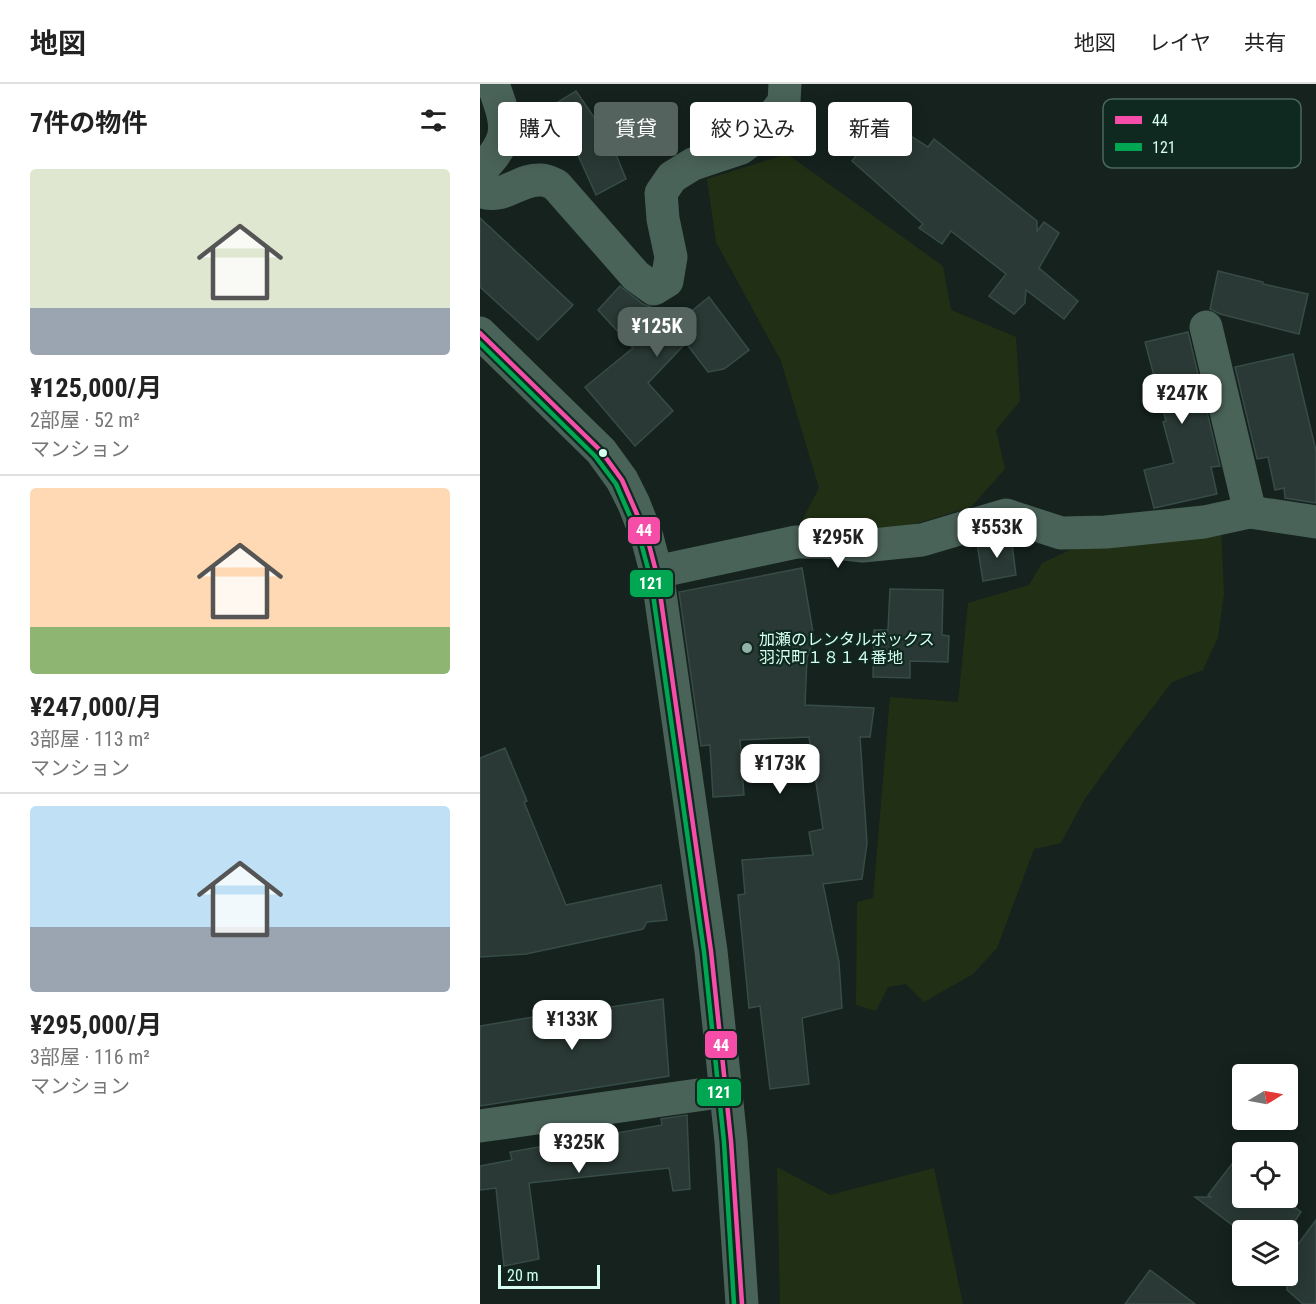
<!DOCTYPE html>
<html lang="ja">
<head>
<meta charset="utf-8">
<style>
  body { margin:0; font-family:"Roboto Condensed","Noto Sans JP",sans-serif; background:#f2f2f2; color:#222; height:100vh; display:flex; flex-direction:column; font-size:22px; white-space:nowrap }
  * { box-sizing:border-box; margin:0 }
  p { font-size:20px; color:#767676 }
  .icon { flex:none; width:33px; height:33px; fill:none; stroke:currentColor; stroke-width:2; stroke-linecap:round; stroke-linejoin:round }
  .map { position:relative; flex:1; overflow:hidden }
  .panel { display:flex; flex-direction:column; background:#fff; width:480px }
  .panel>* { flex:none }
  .top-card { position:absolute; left:18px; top:18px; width:570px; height:54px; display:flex; gap:12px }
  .needle { width:39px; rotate:80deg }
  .tools { position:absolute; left:752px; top:980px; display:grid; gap:12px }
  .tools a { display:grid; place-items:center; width:66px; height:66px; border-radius:6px; background:#fff; box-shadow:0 3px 15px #0003; font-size:30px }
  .scale { position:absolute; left:18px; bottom:15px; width:102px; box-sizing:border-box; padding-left:6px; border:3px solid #d6fff0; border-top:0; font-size:16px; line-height:21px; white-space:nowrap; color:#d6fff0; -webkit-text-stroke:4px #0f2820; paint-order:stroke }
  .price { position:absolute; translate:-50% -51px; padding:0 14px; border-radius:12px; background:#fff; color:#222; font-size:20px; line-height:39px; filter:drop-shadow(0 2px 3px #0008) }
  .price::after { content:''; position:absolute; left:50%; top:36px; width:18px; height:14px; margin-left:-9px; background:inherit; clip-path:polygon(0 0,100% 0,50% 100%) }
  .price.active { background:#54635d; color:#fff }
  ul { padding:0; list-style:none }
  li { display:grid; align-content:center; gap:12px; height:318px; padding:0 30px }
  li+li { border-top:2px solid #e0e0e0 }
  li span { display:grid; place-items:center; height:186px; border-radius:6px; color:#555 }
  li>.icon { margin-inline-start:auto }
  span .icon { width:108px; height:108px; fill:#fffc; stroke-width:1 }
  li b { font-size:26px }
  h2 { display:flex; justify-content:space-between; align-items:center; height:72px; padding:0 30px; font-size:26px }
  .tag { padding:0 21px; border-radius:6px; background:#fff; box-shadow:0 3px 15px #0003; font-size:21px; line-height:54px }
  .tag.active { background:#54635d; color:#fff }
  header { display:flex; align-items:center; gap:36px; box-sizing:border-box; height:84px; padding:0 30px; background:#fff; border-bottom:2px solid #e0e0e0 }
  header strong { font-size:28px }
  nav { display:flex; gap:33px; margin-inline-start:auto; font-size:21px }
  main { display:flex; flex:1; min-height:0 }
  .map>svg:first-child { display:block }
</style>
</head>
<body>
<header>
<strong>地図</strong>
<nav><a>地図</a><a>レイヤ</a><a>共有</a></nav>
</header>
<main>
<section class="panel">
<h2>7件の物件<svg class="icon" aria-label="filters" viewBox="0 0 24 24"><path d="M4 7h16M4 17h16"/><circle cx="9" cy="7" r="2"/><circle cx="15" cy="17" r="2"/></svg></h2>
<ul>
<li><span style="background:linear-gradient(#dfe7d0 75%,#9aa5b1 0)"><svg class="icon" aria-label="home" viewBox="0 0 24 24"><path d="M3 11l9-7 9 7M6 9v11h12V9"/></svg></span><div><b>¥125,000/月</b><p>2部屋 · 52 m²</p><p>マンション</p></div></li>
<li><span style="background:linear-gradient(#ffd9b3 75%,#8fb573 0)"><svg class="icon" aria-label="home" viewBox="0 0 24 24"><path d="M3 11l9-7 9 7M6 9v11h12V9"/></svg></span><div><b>¥247,000/月</b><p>3部屋 · 113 m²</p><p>マンション</p></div></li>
<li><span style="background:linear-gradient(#bfe0f5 65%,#9aa5b1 0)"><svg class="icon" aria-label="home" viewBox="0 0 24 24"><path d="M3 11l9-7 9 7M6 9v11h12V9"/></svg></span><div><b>¥295,000/月</b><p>3部屋 · 116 m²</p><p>マンション</p></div></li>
</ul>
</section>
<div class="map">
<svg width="836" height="1220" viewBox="0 0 836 1220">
  <rect width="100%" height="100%" fill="#15221e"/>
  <!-- green -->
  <g fill="#213014">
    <path d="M307 70 463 182 471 226 536 253 540 317 516 346 525 385 491 423 418 445 317 446 339 404 301 277 236 158 227 95Z"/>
    <path d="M741 442 744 510 738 553 723 586 692 598 646 658 604 716 581 759 554 765 517 864 493 890 444 918 426 900 408 903 396 927 376 921 377 818 393 814 410 613 478 618 488 519 549 501 562 479 601 461Z"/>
    <path d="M297 1083 350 1111 454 1084 483 1220H300Z"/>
  </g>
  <!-- building -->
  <g fill="#2a3935" stroke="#374c46" stroke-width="1.5">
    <path d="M96 7 131 58 146 95 116 111 88 49 85 50 70 23Z"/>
    <path d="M405 36 448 63 454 55 557 137V147L564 138 579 149 559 184 598 217 584 235 546 206 545 219 534 230 509 212 526 190 471 147 462 160 439 144 443 140 372 77Z"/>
    <path d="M0 134 93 221 58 256 0 203Z"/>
    <path d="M738 187 783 198V200L828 210 819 250 740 230 730 225Z"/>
    <path d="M140 202 163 220 171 223 202 255 193 242 229 213 269 266 244 285 228 288 206 259 168 299 193 327 155 362 105 303 153 264 118 226Z"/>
    <path d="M708 248 740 382 731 383 737 410 674 424 664 386 694 379 683 338 686 337 665 258Z"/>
    <path d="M813 270 836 367V419L805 414 804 404 795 406 788 373 777 375 755 283Z"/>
    <path d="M531 452 536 491 503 497 497 459Z"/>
    <path d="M322 484 334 554 327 574 325 621 394 624 390 653H380L387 759 382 795 343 800 359 878 362 924 322 934 329 1000 290 1005 280 922 269 924 258 811 265 810 262 776 333 771 329 748 343 745 329 653 260 656 264 711 233 713 230 661 221 662 199 508Z"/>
    <path d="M410 505 463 506 462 551 469 552 468 578 430 577V594L393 593 394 546H408Z"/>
    <path d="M25 664 47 717 44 718 86 821 181 801 187 836 167 838 163 845 46 870 0 873V674Z"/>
    <path d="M183 915 189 992 0 1022V942L65 931 64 929 109 919 111 926Z"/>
    <path d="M207 1031 210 1105 193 1107 189 1084 49 1099 59 1175 24 1182 16 1104 0 1106V1082L32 1076 30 1068 182 1041 181 1035Z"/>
    <path d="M762 1067V1113H801L821 1128 809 1146H759L715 1113H731L728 1111Z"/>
    <path d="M836 1136V1220H823L807 1206V1175Z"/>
    <path d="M670 1186 715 1220H645Z"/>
  </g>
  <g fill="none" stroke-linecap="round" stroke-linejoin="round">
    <!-- minor -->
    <g stroke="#4a6358" stroke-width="33">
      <path d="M0 87C33 53 28 42 13 0"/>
      <path d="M0 107C24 117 39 94 62 96 66 96 72 99 76 101L156 192 174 205 187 197 191 173 183 135 181 109 192 93 213 80 261 64 279 50 304 18 305 0"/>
      <path d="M726 243 770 428"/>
      <path d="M0 249 121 367 142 396 154 420 167 453 178 495 231 867 251 1057 262 1220"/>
      <path d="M176 488 316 458H346L383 462 442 456 526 431 581 449 626 448 724 438 770 428 836 438"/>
      <path d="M0 1042 246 1007"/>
    </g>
    <defs>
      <path id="bus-1" d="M0 249 121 367 142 396 167 453 178 495 231 867 251 1057 262 1220"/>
      <path id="bus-2" d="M0 259 115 372 136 400 160 455 171 496 224 868 244 1058 254 1220"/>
    </defs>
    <!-- bus-1 casing -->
    <use href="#bus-1" stroke="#0f2820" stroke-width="9"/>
    <!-- bus-2 casing -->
    <use href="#bus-2" stroke="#0f2820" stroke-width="9"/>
    <!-- bus-1 -->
    <use href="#bus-1" stroke="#f54da8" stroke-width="4.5"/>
    <!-- bus-2 -->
    <use href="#bus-2" stroke="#00a651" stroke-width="4.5"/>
  </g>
  <!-- markers -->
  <circle fill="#d6fff0" stroke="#0f2820" stroke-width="2" cx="123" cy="369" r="5"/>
  <circle fill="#92b2a6" stroke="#0f2820" stroke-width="2" cx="267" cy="564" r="6"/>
  <g text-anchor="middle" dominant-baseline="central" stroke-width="4.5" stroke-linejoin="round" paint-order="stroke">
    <!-- poi labels -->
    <g font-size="16" fill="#d6fff0" stroke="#0f2820" text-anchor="start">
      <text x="279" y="555">加瀬のレンタルボックス<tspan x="279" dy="18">羽沢町１８１４番地</tspan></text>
    </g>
  </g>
  <!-- legend -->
  <rect x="623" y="15" width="198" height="69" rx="9" fill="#0f2820" stroke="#4b685e" stroke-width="1.5"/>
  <rect x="635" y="32" width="27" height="8" fill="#f54da8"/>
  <rect x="635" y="59" width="27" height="8" fill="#00a651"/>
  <g font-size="16" fill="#d6fff0">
    <text x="672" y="42">44</text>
    <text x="672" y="69">121</text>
  </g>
  <g stroke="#0f2820" stroke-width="2">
    <rect x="147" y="432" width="34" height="29" rx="6" fill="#f54da8"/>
    <rect x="149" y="485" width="45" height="29" rx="6" fill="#00a651"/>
    <rect x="224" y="946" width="34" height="29" rx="6" fill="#f54da8"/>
    <rect x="216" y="994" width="46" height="29" rx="6" fill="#00a651"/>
  </g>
  <g font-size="16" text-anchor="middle" font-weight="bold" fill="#fff">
    <text x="164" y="452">44</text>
    <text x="171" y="505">121</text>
    <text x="241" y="967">44</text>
    <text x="239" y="1014">121</text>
  </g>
</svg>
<div class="tools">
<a><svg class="needle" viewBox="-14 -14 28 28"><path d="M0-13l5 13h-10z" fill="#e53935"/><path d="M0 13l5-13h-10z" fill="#767676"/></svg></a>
<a><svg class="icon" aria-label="locate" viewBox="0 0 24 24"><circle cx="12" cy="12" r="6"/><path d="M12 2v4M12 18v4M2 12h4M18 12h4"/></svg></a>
<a><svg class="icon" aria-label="layers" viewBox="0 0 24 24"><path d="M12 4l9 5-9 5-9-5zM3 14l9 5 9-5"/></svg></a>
</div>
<div class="scale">20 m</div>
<b class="price active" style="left:177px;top:274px">¥125K</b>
<b class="price" style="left:702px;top:341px">¥247K</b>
<b class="price" style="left:517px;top:475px">¥553K</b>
<b class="price" style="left:358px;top:485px">¥295K</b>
<b class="price" style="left:300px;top:711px">¥173K</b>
<b class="price" style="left:92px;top:967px">¥133K</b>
<b class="price" style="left:99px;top:1090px">¥325K</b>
<div class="top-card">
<a class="tag">購入</a>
<a class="tag active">賃貸</a>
<a class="tag">絞り込み</a>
<a class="tag">新着</a>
</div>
</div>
</main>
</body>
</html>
